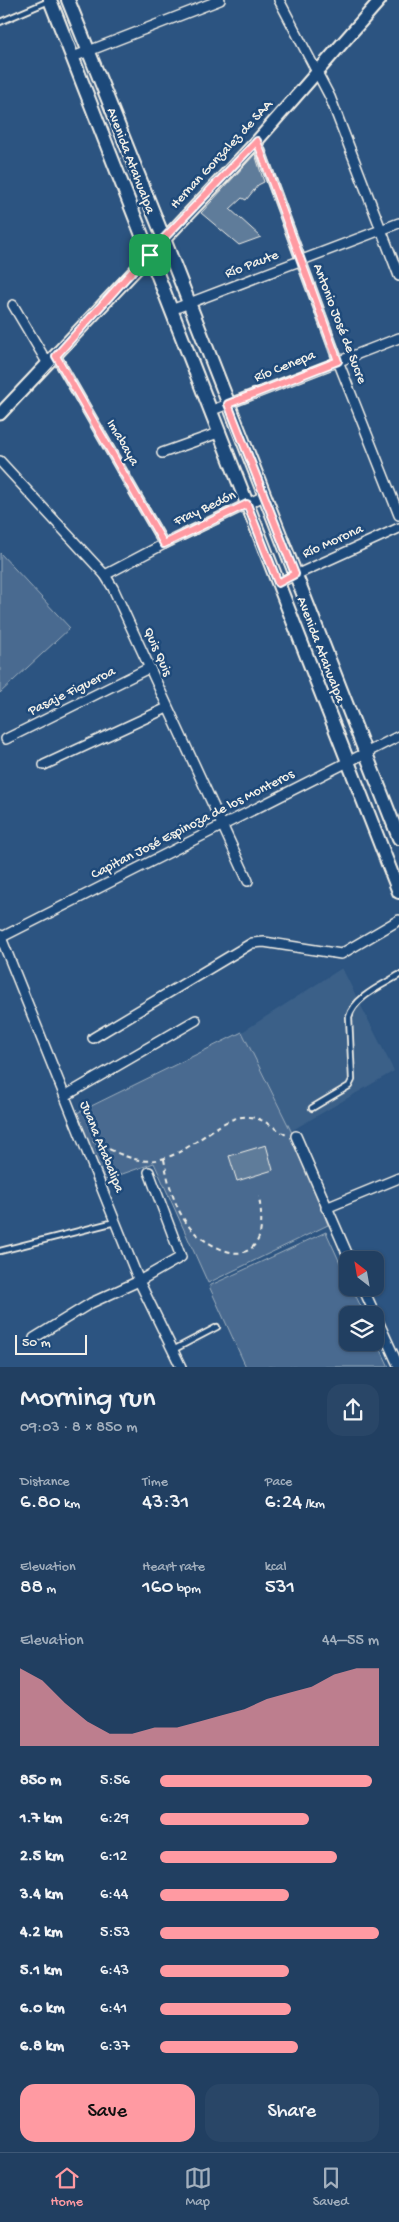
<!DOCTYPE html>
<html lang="en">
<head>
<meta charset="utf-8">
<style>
	:root { --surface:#213f61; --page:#294667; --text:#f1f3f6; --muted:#a2afbd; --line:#3e5876; --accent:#ff9aa2 }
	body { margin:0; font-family:"Gochi Hand",sans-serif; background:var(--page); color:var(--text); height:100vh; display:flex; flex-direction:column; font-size:19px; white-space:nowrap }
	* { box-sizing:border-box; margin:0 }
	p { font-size:16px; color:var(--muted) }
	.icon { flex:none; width:28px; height:28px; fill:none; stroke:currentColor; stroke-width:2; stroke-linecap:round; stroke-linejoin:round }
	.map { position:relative; height:1367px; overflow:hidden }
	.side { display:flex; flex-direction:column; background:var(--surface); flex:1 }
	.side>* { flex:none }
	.needle { width:32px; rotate:329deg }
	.tools { position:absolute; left:339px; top:1251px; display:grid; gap:10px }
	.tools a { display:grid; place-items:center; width:45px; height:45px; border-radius:10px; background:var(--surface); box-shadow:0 1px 4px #0004,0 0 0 1px var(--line); font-size:25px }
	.scale { position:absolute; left:15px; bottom:12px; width:72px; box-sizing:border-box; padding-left:5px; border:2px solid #f4f1e8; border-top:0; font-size:14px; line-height:18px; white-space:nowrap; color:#f4f1e8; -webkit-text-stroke:4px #1f4a7a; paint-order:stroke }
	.pin { position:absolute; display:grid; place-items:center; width:42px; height:42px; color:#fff; margin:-21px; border-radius:10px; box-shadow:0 2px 8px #0006 }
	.round { display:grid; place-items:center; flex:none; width:52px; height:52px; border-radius:15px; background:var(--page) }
	.headline { display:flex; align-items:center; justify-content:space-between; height:85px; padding:0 20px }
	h1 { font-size:28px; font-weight:600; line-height:38px }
	.figures { display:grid; grid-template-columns:repeat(3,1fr); gap:8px; height:85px; padding:5px 20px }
	.figures div { display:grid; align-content:center }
	.figures b { font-size:21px; font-weight:600 }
	.figures small { font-size:14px; font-weight:400 }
	.figures p { font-size:14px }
	.chart { height:140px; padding:10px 20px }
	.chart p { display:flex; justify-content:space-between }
	.chart svg { width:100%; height:90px; margin-top:5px; fill:var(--accent); opacity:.7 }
	.cta { display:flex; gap:10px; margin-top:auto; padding:10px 20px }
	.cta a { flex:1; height:58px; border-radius:15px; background:var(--accent); color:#111; font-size:20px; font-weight:600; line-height:58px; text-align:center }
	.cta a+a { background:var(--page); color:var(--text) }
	ul { padding:0 20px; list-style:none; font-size:16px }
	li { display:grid; grid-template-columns:80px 60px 1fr; align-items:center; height:38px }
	li i { height:12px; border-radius:6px; background:var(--accent) }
	.menu { display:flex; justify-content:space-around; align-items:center; height:70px; border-top:1px solid var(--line); background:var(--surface); font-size:14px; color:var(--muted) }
	.menu a { display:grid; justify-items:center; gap:2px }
	.menu .on { color:var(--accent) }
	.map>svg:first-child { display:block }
</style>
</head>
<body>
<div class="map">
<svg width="399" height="1367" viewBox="0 0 399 1367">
	<rect width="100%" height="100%" fill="#2c5481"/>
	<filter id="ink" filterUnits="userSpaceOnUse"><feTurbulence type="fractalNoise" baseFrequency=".02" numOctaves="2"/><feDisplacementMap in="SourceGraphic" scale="10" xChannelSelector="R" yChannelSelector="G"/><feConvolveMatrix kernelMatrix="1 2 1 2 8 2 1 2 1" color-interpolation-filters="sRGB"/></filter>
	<g filter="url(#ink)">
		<path fill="#3b6088" d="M342 968 394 1071 291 1131 242 1032Z"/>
		<g fill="#496b90" stroke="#9eaebc">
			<path d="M0 553 70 628 0 693Z"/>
			<path d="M242 1032 291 1131 328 1225 208 1283 154 1163 105 1180 73 1115Z"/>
			<path d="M326 1232 347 1278 348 1288H352L365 1315H348V1342H375V1337L389 1367H246L209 1286Z"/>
		</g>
		<g fill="#5e7b9a" stroke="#f4f1e8">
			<path d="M255 154 264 182 258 185 246 200 242 198 230 209 261 237 239 245 201 213Z"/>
			<path d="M266 1145 273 1170 237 1181 229 1156Z"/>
		</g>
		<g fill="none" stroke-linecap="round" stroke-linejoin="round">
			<g stroke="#f4f1e8" stroke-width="8">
				<g id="service">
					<path d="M0 22 49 1"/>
					<path d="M312 1108 349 1086 352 1080 349 1017C354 997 383 985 399 975"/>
					<path d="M0 1251 115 1222"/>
					<path d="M173 1350 217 1327"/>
				</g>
			</g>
			<g stroke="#f4f1e8" stroke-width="12">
				<g id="minor">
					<path d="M279 0 330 97 399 276"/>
					<path d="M73 57 220 0"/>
					<path d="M257 141 338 361 399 515"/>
					<path d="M13 305 48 364"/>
					<path d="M171 310 399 223"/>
					<path d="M56 356 164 544"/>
					<path d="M210 411 399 338"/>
					<path d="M162 453 218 433"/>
					<path d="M0 461 105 575 113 588 248 881"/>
					<path d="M105 575 164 544 264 496"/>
					<path d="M278 583 399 528"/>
					<path d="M6 739 149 668"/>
					<path d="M44 765 167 708"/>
					<path d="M0 935 139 1281 181 1367"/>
					<path d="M0 938 399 736"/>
					<path d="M93 1038 252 943 264 942 341 954 399 920"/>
					<path d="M65 1096 196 1020"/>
					<path d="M296 1136 350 1260"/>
					<path d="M326 1208 399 1178"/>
					<path d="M363 1288 399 1367"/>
					<path d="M34 1338 91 1303 139 1281 181 1257 149 1172"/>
				</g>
			</g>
			<g stroke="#f4f1e8" stroke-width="15">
				<path id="tertiary" d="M0 414 257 141 380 0"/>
			</g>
			<g stroke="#f4f1e8" stroke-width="16">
				<g id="secondary">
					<path d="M50 0 399 892"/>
					<path d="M68 0 164 239 399 838"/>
				</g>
			</g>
			<g stroke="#f4f1e8" stroke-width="2" stroke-dasharray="5 4" stroke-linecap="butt">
				<path d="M93 1141C105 1147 118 1154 131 1158 182 1174 214 1112 250 1117 263 1118 277 1130 288 1136"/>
				<path d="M164 1159C168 1183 175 1211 192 1230 205 1243 241 1266 256 1243 264 1232 261 1210 259 1197"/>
			</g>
			<use href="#service" stroke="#1f4a7a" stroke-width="4.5"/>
			<use href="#minor" stroke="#1f4a7a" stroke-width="9"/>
			<use href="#tertiary" stroke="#1f4a7a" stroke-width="11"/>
			<use href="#secondary" stroke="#1f4a7a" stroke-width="12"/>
		</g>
	</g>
	<g fill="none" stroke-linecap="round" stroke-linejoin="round" filter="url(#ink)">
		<g stroke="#fff" stroke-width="10">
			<path id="route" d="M257 141 338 361 228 404 295 574 278 583 247 504 164 544 56 356 126 278Z"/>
		</g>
		<use href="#route" stroke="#ff9aa2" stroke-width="6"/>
	</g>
	<g text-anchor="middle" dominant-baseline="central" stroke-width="5" stroke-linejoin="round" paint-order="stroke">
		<g font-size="14" fill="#f4f1e8" stroke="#1f4a7a">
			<text transform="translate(222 155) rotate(-47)">Hernan Gonzalez de SAA</text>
			<text transform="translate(130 161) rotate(69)">Avenida Atahualpa</text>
			<text transform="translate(252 265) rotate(-21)">Río Paute</text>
			<text transform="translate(339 324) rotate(69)">Antonio José de Sucre</text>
			<text transform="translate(285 367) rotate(-22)">Río Cenepa</text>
			<text transform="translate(122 443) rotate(60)">Imabaya</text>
			<text transform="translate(205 509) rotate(-25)">Fray Bedón</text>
			<text transform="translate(333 542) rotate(-24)">Río Morona</text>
			<text transform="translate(320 650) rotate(69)">Avenida Atahualpa</text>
			<text transform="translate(157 652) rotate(66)">Quis Quis</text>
			<text transform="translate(72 692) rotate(-26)">Pasaje Figueroa</text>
			<text transform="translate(193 825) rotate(-27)">Capitan José Espinoza de los Monteros</text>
			<text transform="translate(101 1147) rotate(68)">Juana Atabalipa</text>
		</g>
	</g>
</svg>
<div class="tools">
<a><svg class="needle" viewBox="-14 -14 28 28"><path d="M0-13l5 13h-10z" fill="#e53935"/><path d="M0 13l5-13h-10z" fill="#a2afbd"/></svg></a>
<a><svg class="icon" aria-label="layers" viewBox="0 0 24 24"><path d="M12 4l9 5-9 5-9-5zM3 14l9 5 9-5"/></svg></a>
</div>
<div class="scale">50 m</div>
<div class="pin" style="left:150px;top:255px;background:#1e9e55"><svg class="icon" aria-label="arrive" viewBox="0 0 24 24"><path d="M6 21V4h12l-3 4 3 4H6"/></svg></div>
</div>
<section class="side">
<div class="headline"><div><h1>Morning run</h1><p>09:03 · 8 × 850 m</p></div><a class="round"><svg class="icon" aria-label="share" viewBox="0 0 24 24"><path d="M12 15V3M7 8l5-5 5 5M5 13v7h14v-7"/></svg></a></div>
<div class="figures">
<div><p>Distance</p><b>6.80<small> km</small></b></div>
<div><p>Time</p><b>43:31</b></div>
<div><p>Pace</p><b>6:24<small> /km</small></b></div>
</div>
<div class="figures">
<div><p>Elevation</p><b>88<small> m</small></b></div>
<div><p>Heart rate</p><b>160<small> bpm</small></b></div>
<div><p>kcal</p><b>531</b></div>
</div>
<div class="chart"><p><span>Elevation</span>44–55 m</p>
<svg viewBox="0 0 160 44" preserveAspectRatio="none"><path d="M0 44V6L10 12L20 23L30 32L40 38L50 38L60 35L70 35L80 32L90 29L100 26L110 21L120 18L130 15L140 9L150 6L160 6V44z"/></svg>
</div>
<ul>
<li><b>850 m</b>5:56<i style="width:97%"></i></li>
<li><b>1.7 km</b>6:29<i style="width:68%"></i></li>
<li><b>2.5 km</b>6:12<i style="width:81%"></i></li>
<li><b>3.4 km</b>6:44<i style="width:59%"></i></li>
<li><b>4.2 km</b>5:53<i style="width:100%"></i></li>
<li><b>5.1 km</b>6:43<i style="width:59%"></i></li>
<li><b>6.0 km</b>6:41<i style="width:60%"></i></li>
<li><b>6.8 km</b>6:37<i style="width:63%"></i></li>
</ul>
<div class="cta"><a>Save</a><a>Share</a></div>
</section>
<nav class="menu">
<a class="on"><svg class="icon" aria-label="home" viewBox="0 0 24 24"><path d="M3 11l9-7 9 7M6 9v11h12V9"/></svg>Home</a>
<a><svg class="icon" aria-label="map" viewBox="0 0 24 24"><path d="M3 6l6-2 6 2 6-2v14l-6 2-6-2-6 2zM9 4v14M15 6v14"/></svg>Map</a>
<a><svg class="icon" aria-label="saved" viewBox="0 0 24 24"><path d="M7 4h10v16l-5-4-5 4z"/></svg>Saved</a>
</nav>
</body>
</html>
